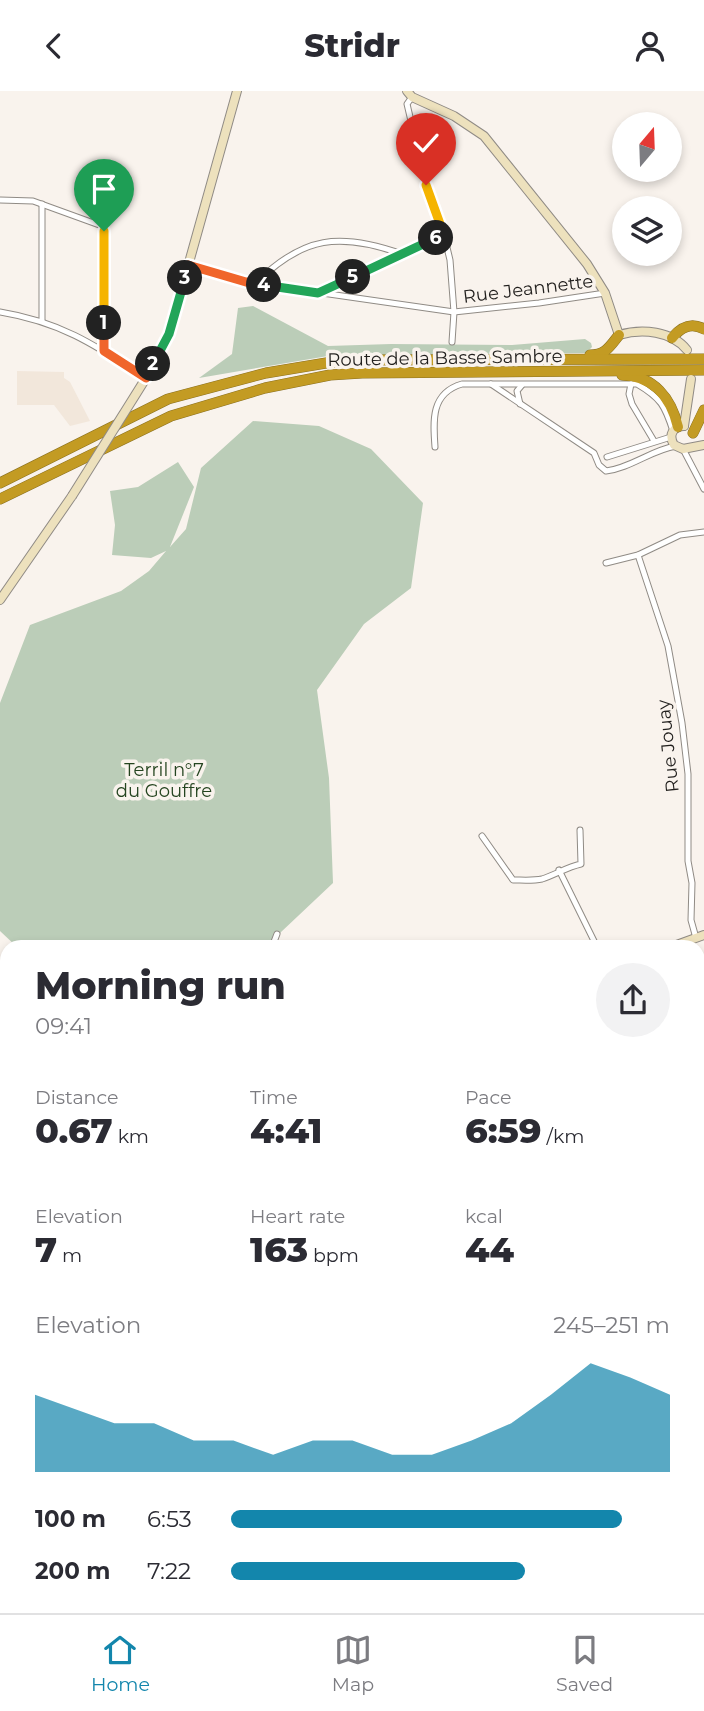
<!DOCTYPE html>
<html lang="en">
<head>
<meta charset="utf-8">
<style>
	:root { --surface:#fff; --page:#f2f2f3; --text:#2b2b33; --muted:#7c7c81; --line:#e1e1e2; --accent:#1386ac }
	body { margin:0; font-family:Montserrat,sans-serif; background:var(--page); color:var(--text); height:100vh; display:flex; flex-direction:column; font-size:26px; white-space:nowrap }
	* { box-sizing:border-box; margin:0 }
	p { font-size:23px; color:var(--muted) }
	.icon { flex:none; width:38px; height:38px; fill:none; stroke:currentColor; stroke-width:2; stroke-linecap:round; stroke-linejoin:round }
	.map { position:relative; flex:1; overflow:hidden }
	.panel { position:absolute; left:0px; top:849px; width:705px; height:674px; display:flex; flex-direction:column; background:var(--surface); border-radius:21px 21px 0 0; box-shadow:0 4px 10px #0003 }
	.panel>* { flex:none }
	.needle { width:46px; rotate:19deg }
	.fabs { position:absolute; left:612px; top:21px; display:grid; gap:14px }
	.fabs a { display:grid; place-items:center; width:70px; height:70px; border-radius:50%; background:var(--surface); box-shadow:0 4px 10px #0003; font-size:35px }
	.pin { position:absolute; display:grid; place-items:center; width:60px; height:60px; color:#fff; margin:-72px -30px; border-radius:50% 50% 50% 0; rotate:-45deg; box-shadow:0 0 7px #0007 }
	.pin .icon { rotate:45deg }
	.km { position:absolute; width:35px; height:35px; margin:-18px; border-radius:50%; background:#222; color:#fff; font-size:19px; line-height:35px; text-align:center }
	.round { display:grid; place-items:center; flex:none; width:74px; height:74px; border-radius:37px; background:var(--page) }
	.headline { display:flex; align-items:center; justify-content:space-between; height:119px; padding:0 35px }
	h1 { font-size:38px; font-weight:800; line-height:52px }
	.metrics { display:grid; grid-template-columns:repeat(3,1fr); gap:10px; height:119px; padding:7px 35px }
	.metrics div { display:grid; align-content:center }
	.metrics b { font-size:35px; font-weight:800 }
	.metrics small { font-size:19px; font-weight:400 }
	.metrics p { font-size:19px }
	.chart { height:196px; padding:14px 35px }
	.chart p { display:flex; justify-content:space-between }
	.chart svg { width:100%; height:126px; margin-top:7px; fill:var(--accent); opacity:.7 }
	ul { padding:0 35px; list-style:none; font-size:23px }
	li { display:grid; grid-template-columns:112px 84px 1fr; align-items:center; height:52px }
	li i { height:18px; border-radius:9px; background:var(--accent) }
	header { display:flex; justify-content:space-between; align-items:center; height:91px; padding:0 35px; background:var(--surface); font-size:32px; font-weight:800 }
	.tabs { display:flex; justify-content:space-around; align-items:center; height:98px; border-top:2px solid var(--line); background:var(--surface); font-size:19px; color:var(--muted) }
	.tabs a { display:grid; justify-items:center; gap:4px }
	.tabs .on { color:var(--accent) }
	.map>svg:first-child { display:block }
</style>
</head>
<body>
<header><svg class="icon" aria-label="back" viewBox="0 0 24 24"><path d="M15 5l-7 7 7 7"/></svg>Stridr<svg class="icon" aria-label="person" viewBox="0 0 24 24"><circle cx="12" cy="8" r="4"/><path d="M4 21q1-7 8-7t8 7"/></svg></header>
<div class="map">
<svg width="704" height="1522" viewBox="0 0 704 1522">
	<rect width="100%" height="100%" fill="#f9f3ed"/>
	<g fill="#ede7fc">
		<path d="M704 1363V1503L698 1506V1365Z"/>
		<path d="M300 1516H675L659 1522H292Z"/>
	</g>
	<g fill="#f2e7db">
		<path d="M17 280 64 281V287L70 291 90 330 70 335 54 314H17Z"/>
		<path d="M173 1516H270L262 1522H166Z"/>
	</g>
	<g fill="#bbcdb8">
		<path d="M253 215 328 255 391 253 512 254 585 248 591 252 592 256 586 262 328 265 199 287 232 263 238 217Z"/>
		<path d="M253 330 319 335 371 358 423 412 411 497 364 533 317 599 329 687 333 792 280 842 273 856H17L0 840V612L30 534 121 500 149 480 166 460 151 467 112 464 115 434 110 400 138 396 178 371 194 396 170 456 186 438 201 377Z"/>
		<path d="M111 1516H173L166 1522H109Z"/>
	</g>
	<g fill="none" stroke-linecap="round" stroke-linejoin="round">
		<g stroke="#908b85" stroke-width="7">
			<g id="street">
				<path d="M412 6 407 13 426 94 444 144 450 169 454 221 452 251"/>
				<path d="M0 109 33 110 102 135 104 140V260"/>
				<path d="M188 174 245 191 454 221 539 212 605 202"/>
				<path d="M256 192C303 145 340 141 402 163"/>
				<path d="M318 202 444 144"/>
				<path d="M0 221C61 231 95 254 146 287"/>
				<path d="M42 230V113"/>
				<path d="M491 293 594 362 599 374 606 380C631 377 651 359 676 355"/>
				<path d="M631 293 629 303 632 313 654 350"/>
				<path d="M520 313 517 300 522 294"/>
				<path d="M435 356C433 329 431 302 462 293H637C661 307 665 315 673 340"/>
				<path d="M683 358 704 398"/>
				<path d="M607 366 671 346"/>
				<path d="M638 464 668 555 682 632 688 683V770L692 792 691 829 696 847"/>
				<path d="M606 472 638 464 680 444 704 441"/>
				<path d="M482 745 513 789C522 789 533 790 542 788 555 784 567 776 581 773L580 739"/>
				<path d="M559 779 597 856"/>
				<path d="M272 856 277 843"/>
				<path d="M698 1003 704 1001"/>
				<path d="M0 1052 7 1050"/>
				<path d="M0 1444 7 1465"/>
				<path d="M0 1511 6 1509 7 1512"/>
				<path d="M8 1516 10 1522"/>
			</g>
		</g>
		<g stroke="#908b85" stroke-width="10">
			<g id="secondary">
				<path d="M407 0 412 6 454 25 484 45 587 173 605 202 619 244C642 237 672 240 687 259"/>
				<path d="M146 287 169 243 237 0"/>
				<path d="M684 335C673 335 668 344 674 354L683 358 704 354"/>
				<path d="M684 335 691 288"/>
				<path d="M0 509 72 405"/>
				<path d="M671 856 704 844"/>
				<path d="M0 1306 7 1304"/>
				<path d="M698 1359 704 1358"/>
				<path d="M270 1522 277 1516"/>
			</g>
		</g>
		<g stroke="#8a7021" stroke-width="11">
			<g id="highway">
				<path d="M672 247C681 236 691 231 704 238"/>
				<path d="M590 264C606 264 610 255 619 244"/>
				<path d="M622 284C654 285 671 307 678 336"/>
				<path d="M693 342 704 319"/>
				<path d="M0 392 168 308 266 282 332 271 364 269 704 268"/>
				<path d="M0 408 171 325 265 297 330 284 362 282 704 279"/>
			</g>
		</g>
		<use href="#street" stroke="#fff" stroke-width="5"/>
		<use href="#secondary" stroke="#ede1bd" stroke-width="8"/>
		<use href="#highway" stroke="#c39b23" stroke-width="10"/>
		<g stroke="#6b6864" stroke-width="2" stroke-dasharray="12 12" stroke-linecap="butt">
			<path d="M698 1284 704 1282"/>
			<path d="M215 1522 223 1516"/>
		</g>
		<g stroke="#908b85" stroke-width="10" stroke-linecap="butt">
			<path id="secondary-bridge" d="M72 405 146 287"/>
		</g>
		<use href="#secondary-bridge" stroke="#ede1bd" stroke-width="8"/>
	</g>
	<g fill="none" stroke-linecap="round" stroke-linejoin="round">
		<g stroke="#fff" stroke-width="14">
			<path id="split-1" d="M104 140V232"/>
		</g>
		<g stroke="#fff" stroke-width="14">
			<path id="split-2" d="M104 232V260L146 287 153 273"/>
		</g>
		<g stroke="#fff" stroke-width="14">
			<path id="split-3" d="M153 273 169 243 185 187"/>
		</g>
		<g stroke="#fff" stroke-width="14">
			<path id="split-4" d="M185 187 188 174 246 191 264 194"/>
		</g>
		<g stroke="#fff" stroke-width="14">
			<path id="split-5" d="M264 194 318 202 353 186"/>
		</g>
		<g stroke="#fff" stroke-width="14">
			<path id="split-6" d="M353 186 436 147"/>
		</g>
		<g stroke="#fff" stroke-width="14">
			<path id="split-7" d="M426 94 444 144 436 147"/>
		</g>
		<use href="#split-1" stroke="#f5b400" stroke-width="9"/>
		<use href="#split-2" stroke="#f0652b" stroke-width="9"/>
		<use href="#split-3" stroke="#22a559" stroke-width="9"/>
		<use href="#split-4" stroke="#f0652b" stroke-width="9"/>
		<use href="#split-5" stroke="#22a559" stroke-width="9"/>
		<use href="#split-6" stroke="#22a559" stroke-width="9"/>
		<use href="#split-7" stroke="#f5b400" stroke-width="9"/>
	</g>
	<g text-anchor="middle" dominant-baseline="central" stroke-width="7" stroke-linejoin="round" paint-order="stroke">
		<g font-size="18" fill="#211f1d" stroke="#f9f3ed">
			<text transform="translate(528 198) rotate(-7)">Rue Jeannette</text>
			<text transform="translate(445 267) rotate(-1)">Route de la Basse Sambre</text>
			<text transform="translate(668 655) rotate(-96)">Rue Jouay</text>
		</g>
		<g font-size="18" fill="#24441f" stroke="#f9f3ed">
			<text x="164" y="679">Terril n°7<tspan x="164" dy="21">du Gouffre</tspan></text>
		</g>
	</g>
</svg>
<div class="fabs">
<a><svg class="needle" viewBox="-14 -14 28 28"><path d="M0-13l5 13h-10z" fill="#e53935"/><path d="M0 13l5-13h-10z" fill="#7c7c81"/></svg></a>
<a><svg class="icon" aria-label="layers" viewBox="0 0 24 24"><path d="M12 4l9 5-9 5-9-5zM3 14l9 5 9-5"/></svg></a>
</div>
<div class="pin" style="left:104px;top:140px;background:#1e9e55"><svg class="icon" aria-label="arrive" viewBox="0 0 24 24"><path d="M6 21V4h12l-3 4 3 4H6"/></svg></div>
<div class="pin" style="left:426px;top:94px;background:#d93025"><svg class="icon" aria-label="check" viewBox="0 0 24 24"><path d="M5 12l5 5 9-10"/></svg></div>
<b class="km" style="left:104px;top:232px">1</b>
<b class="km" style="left:153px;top:273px">2</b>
<b class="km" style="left:185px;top:187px">3</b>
<b class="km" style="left:264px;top:194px">4</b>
<b class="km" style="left:353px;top:186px">5</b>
<b class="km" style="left:436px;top:147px">6</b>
<section class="panel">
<div class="headline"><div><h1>Morning run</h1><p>09:41</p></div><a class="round"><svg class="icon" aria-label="share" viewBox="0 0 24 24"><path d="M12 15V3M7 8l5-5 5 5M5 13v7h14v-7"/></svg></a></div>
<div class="metrics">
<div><p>Distance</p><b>0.67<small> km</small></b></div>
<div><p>Time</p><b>4:41</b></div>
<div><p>Pace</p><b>6:59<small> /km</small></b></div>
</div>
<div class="metrics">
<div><p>Elevation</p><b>7<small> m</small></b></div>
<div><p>Heart rate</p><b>163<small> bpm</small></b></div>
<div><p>kcal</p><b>44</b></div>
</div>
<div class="chart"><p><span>Elevation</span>245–251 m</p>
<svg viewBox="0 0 160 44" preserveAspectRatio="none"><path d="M0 44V17L10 22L20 27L30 27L40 33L50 33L60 38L70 33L80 33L90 38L100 38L110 33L120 27L130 17L140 6L150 11L160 17V44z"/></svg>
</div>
<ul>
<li><b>100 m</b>6:53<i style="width:89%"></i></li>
<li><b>200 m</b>7:22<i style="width:67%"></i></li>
</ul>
</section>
</div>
<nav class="tabs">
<a class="on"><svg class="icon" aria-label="home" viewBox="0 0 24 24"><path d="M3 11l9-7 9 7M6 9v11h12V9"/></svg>Home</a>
<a><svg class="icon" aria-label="map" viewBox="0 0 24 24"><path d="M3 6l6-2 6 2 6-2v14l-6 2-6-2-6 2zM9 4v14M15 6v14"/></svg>Map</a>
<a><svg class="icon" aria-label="saved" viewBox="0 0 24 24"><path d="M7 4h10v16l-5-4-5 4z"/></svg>Saved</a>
</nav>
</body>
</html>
